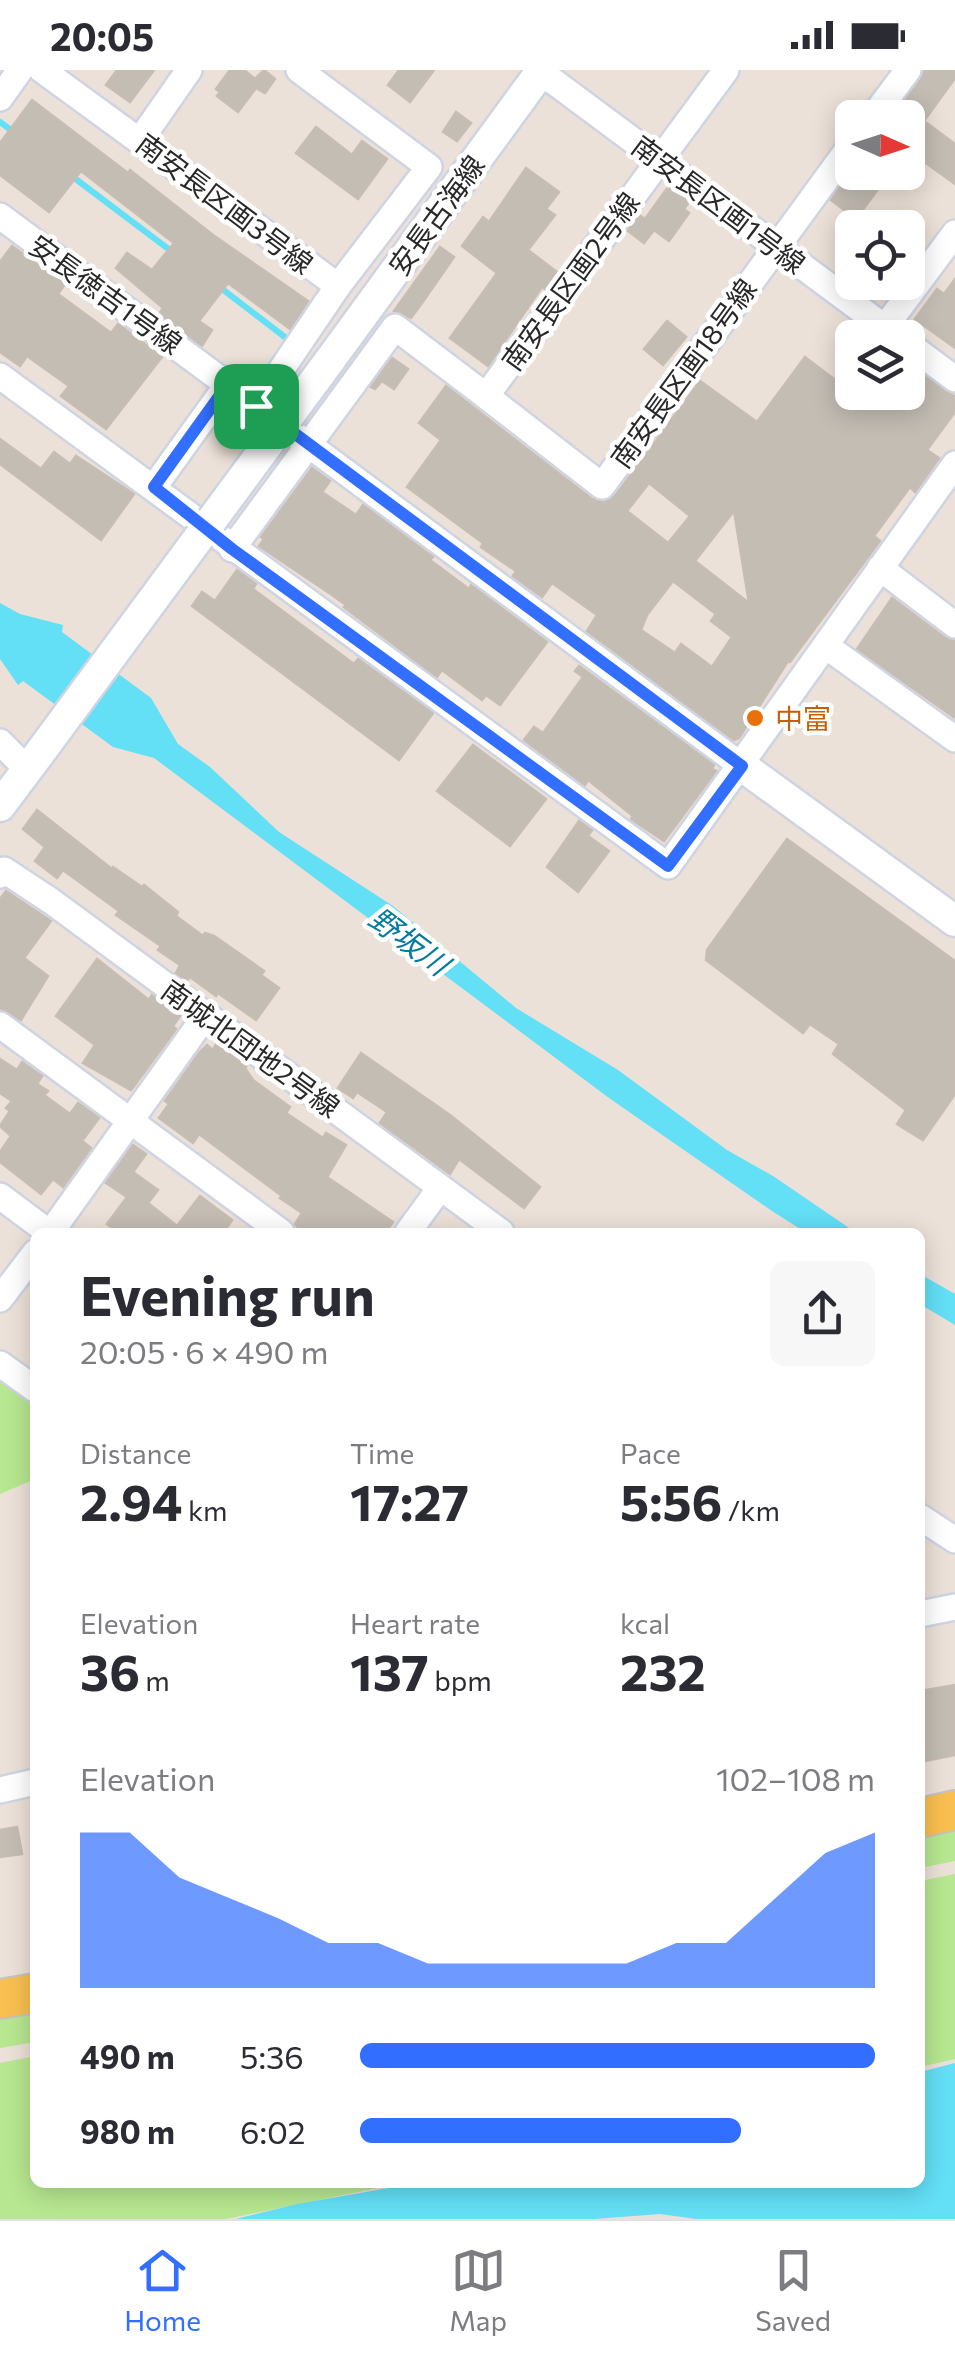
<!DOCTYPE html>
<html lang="en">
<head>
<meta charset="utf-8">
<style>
	:root { --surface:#fff; --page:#f7f7f7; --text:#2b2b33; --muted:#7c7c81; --line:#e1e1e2; --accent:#326eff }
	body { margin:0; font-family:Commissioner,"Noto Sans JP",sans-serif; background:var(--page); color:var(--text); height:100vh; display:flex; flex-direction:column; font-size:38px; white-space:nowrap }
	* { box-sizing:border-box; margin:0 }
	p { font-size:32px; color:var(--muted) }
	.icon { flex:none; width:55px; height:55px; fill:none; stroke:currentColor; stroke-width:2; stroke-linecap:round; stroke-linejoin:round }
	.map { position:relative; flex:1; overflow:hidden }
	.details { position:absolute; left:30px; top:1158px; width:895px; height:960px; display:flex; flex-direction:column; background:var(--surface); border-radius:15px; box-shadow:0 5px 25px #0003 }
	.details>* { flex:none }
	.needle { width:65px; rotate:93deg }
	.tools { position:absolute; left:835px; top:30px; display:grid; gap:20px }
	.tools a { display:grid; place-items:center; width:90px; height:90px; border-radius:15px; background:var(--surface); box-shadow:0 5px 25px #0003; font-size:50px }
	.pin { position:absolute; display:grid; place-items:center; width:85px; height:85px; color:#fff; margin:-42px; border-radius:20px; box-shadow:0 5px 15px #0006 }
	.round { display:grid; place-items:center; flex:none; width:105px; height:105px; border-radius:15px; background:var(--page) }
	.overview { display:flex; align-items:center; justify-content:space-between; height:170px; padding:0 50px }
	h1 { font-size:55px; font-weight:700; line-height:75px }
	.metrics { display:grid; grid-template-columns:repeat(3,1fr); gap:15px; height:170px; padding:10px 50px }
	.metrics div { display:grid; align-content:center }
	.metrics b { font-size:50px; font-weight:700 }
	.metrics small { font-size:28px; font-weight:400 }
	.metrics p { font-size:28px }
	.chart { height:280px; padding:20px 50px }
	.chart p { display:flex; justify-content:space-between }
	.chart svg { width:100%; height:180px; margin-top:10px; fill:var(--accent); opacity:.7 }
	ul { padding:0 50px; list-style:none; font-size:32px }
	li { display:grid; grid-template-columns:160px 120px 1fr; align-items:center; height:75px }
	li i { height:25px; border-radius:12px; background:var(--accent) }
	.status { display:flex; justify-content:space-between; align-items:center; height:70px; padding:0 50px; background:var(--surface); direction:ltr }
	.status svg { height:28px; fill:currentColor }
	.dock { display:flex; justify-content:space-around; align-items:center; height:140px; border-top:2px solid var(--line); background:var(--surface); font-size:28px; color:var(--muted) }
	.dock a { display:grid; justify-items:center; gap:5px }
	.dock .selected { color:var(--accent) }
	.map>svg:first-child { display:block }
</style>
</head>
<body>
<div class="status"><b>20:05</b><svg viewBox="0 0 49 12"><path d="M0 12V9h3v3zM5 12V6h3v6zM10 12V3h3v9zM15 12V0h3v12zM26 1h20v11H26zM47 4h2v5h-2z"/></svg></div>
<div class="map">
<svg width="955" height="2149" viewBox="0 0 955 2149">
	<rect width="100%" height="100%" fill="#ece1d8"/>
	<g fill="#b7e790">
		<path d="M0 1307 35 1333V1409L0 1424Z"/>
		<path d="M955 1757V1791L920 1798V1763Z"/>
		<path d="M955 1804V1989L920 1997V1811Z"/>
		<path d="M35 1938V1972L0 1978V1945Z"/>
		<path d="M35 1986V2112L402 2113 226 2149H0V1993Z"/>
	</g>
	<g fill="#63dff6">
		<path d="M0 533 20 544 63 555 62 562 151 628 178 674 210 697 279 762 393 836 516 938 618 1000 727 1080 773 1106 855 1162H805L772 1141 609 1028 154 688 113 677 23 611 18 615 0 589Z"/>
		<path d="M920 1204 955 1224V1255L920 1234Z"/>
		<path d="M955 1993V2149H696L660 2144 595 2149H236L297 2134 423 2112H920V2002Z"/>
	</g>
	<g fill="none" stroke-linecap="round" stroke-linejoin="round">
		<g stroke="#63dff6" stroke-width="6">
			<path d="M0 52 15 63"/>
			<path d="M69 104 175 184"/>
			<path d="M217 215 290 271"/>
		</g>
	</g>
	<g fill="#c3bdb4" stroke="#c7bdb2" stroke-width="2.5" fill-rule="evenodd">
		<path d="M117 0H154L130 32 106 15Z"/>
		<path d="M230 0H244L255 9 264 0 275 9 265 23 256 18 238 42 217 26 220 22 216 19Z"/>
		<path d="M399 0H434L410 32 388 15Z"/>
		<path d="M925 0H955V8L924 51 955 74V114L908 80V48H893Z"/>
		<path d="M32 30 128 103 130 100 213 165 308 231 290 259 228 213 199 251 212 260 202 276 159 244 163 238 116 198 127 183 152 200 174 173 81 101 49 142 0 105V73Z"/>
		<path d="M456 42 471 53 457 71 443 62Z"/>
		<path d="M316 57 352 85 362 71 387 89 358 129 296 83Z"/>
		<path d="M526 98 559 122 546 139 555 145 528 180 557 202 545 219 542 217 488 296 450 268 497 203 462 176 483 147 489 152Z"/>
		<path d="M851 102H872L884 111 856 149 831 130Z"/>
		<path d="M668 117 689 132 684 139 689 143 669 171 654 160 644 173 628 161 639 145 645 149Z"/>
		<path d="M12 176 65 214 58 224 111 263 118 254 162 287 106 359 61 326 69 316 27 286 20 296 0 282V192Z"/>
		<path d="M440 177 454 187 422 233 411 248 394 241Z"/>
		<path d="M955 209V278L915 249 937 219 944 224Z"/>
		<path d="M667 251 686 267 663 295 644 279Z"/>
		<path d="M805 287 851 322H908V294L955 327V342L927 380 939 388 915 422 910 417 874 466 880 471 790 592 788 591 739 668 734 670 587 561 597 545 552 513 542 527 513 506 516 501 481 477 483 473 407 417 441 370 419 353 446 316 592 429 602 432 615 426 700 311 757 352ZM649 413 690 446 668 473 627 441ZM734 441 749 533 695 491ZM673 511 716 544 711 551 732 567 712 597 681 574 675 583 641 560 647 545Z"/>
		<path d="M392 288 408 299 394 319 382 311 375 319 371 317Z"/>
		<path d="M0 369 41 399 54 382 70 394 76 386 134 424 101 470 0 394Z"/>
		<path d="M312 398 330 411 322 422 356 445 363 435 433 487 430 490 469 519 471 515 547 572 500 635 486 625 482 630 442 600 437 607 344 537 346 535 332 525 259 476 264 469 261 467Z"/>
		<path d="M237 500 256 514 253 519 354 594 358 589 433 643 399 690 192 536 202 522 215 531Z"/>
		<path d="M892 528 945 568 955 571V648L857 579Z"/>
		<path d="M579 596 714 695 712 699 716 701 664 771 631 749 633 746 588 710 585 715 524 670 534 657 543 663 583 607 575 601Z"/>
		<path d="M473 675 546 729 510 776 437 721Z"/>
		<path d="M37 740 112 799 113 797 142 817 144 815 178 842 176 846 203 866 205 863 214 866 264 901 261 905 279 918 256 950 218 923 216 926 190 907 187 911 176 903 180 895 158 880 161 876 116 845 119 841 63 800 57 808 35 791 45 777 23 759Z"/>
		<path d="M579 751 592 760 588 766 609 781 578 822 547 797Z"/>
		<path d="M787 769 955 891V1024L923 1070 897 1054 906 1040 833 984 839 974 810 954 803 963 706 890 707 880Z"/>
		<path d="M6 821 51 851 24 888 48 906 21 950 0 938V829Z"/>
		<path d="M97 889 149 930 152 925 180 946 173 956 176 959 131 1020 83 993 95 975 56 946Z"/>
		<path d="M216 974 247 995 245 998 253 1010 290 1037 286 1043 323 1068 326 1063 346 1075 327 1107 393 1152 386 1162H302L295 1154 302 1143 280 1128 282 1126 199 1064 193 1073 159 1048 169 1034 165 1031 199 983 207 975 213 980Z"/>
		<path d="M361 983 450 1045 540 1117 524 1138 459 1089 450 1104 380 1053 387 1042 357 1022 353 1028 338 1018Z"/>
		<path d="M0 989 17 1000 22 992 42 1006 37 1014 48 1021 44 1025 70 1044 78 1033 99 1048 82 1071 91 1078 63 1117 53 1109 41 1124 0 1092V1082L11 1066 0 1056 10 1041 6 1038 12 1031 0 1023Z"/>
		<path d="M133 1075 146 1084 133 1102 158 1120 148 1133 177 1156 200 1126 232 1150 224 1162H118L107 1154 127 1127 106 1113Z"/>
		<path d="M955 1615V1685L920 1692V1621Z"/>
		<path d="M17 1757 22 1784 0 1787V1760Z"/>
	</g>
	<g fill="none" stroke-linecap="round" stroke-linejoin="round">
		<g stroke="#ced4e2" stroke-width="30">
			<g id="minor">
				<path d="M42 0 338 216 256 337"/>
				<path d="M299 0 429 97 338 216"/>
				<path d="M538 0 899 268"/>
				<path d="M0 28 20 0"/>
				<path d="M872 48 908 0"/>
				<path d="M141 69 189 0"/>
				<path d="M0 146 742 696"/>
				<path d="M885 257 955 163"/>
				<path d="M908 274 955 309"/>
				<path d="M0 306 668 796 955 394"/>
				<path d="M486 326 602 416 852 74"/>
				<path d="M154 417 228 314"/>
				<path d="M232 479 395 257 486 326 726 0"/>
				<path d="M880 498 955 555"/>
				<path d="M826 576 955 669"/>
				<path d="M0 672 27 699"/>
				<path d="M0 805 4 800 51 831 501 1162"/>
				<path d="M0 955 281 1162"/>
				<path d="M0 1126 48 1162"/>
				<path d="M51 1162 206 945"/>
				<path d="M408 1162 440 1118"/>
				<path d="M0 1229 35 1183"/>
				<path d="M0 1294 35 1319"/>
				<path d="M920 1447 955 1470"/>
				<path d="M920 1544 955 1537"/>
				<path d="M0 1720 35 1712"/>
			</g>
		</g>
		<g stroke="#ced4e2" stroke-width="35">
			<g id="tertiary">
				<path d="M330 290 542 0"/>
				<path d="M742 696 955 851"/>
				<path d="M0 736 39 684"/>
			</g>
		</g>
		<g stroke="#c3c3c3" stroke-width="42">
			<g id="primary">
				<path d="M920 1748 955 1740"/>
				<path d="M0 1929 35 1923"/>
			</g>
		</g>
		<use href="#minor" stroke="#fff" stroke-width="25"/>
		<use href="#tertiary" stroke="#fff" stroke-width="30"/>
		<use href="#primary" stroke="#f9bf50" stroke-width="38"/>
		<g stroke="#ced4e2" stroke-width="35" stroke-linecap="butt">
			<path id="tertiary-bridge" d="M39 684 330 290"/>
		</g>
		<use href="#tertiary-bridge" stroke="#fff" stroke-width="30"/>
	</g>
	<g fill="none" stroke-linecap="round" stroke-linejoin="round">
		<g stroke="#fff" stroke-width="20">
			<path id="route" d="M228 314 742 696 668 796 232 479 154 417Z"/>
		</g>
		<use href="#route" stroke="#326eff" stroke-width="12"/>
	</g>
	<circle fill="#e8710a" stroke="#fff" stroke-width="4" cx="755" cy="648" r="10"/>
	<g text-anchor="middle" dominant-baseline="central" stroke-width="9" stroke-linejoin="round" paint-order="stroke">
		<g font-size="28" fill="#282828" stroke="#fff">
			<text transform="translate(225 133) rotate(37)">南安長区画3号線</text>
			<text transform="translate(719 134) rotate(37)">南安長区画1号線</text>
			<text transform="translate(436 145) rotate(-54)">安長古海線</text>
			<text transform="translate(570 211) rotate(-54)">南安長区画2号線</text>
			<text transform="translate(106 224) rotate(36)">安長徳吉1号線</text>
			<text transform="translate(683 303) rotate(-54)">南安長区画18号線</text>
			<text transform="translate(251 978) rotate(36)">南城北団地2号線</text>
		</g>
		<g font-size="28" fill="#c56008" stroke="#fff" text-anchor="start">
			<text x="775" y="648">中富</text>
		</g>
		<g font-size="30" font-style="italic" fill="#057b9f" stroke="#fff">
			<text transform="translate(410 870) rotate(37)">野坂川</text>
		</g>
	</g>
</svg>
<div class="tools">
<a><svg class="needle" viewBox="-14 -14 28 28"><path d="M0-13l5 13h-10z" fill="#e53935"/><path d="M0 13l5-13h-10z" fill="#7c7c81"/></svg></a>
<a><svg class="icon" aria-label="locate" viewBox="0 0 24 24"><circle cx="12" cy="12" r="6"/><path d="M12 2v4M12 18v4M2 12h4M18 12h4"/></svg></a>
<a><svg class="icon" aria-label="layers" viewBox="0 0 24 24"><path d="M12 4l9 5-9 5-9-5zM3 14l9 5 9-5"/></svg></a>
</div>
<div class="pin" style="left:256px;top:336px;background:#1e9e55"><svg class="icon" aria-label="arrive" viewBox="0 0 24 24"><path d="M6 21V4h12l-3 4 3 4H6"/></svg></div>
<section class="details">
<div class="overview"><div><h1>Evening run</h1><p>20:05 · 6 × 490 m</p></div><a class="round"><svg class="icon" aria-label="share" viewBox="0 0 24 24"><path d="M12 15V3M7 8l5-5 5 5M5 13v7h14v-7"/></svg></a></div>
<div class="metrics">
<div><p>Distance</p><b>2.94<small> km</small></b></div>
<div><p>Time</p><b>17:27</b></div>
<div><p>Pace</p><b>5:56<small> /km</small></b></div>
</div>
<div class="metrics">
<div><p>Elevation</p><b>36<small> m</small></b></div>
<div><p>Heart rate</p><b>137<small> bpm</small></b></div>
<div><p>kcal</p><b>232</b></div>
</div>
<div class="chart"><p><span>Elevation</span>102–108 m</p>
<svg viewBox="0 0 160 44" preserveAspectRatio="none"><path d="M0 44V6L10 6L20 17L30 22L40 27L50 33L60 33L70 38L80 38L90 38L100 38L110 38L120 33L130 33L140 22L150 11L160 6V44z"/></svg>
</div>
<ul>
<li><b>490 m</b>5:36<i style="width:100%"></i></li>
<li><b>980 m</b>6:02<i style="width:74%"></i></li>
</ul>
</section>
</div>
<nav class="dock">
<a class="selected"><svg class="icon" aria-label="home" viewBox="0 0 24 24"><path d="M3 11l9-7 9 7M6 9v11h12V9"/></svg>Home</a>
<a><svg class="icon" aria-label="map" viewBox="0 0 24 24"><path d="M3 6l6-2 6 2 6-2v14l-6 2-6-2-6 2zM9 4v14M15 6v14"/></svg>Map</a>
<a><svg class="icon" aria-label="saved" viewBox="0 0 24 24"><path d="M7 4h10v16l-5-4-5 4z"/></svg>Saved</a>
</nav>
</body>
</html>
